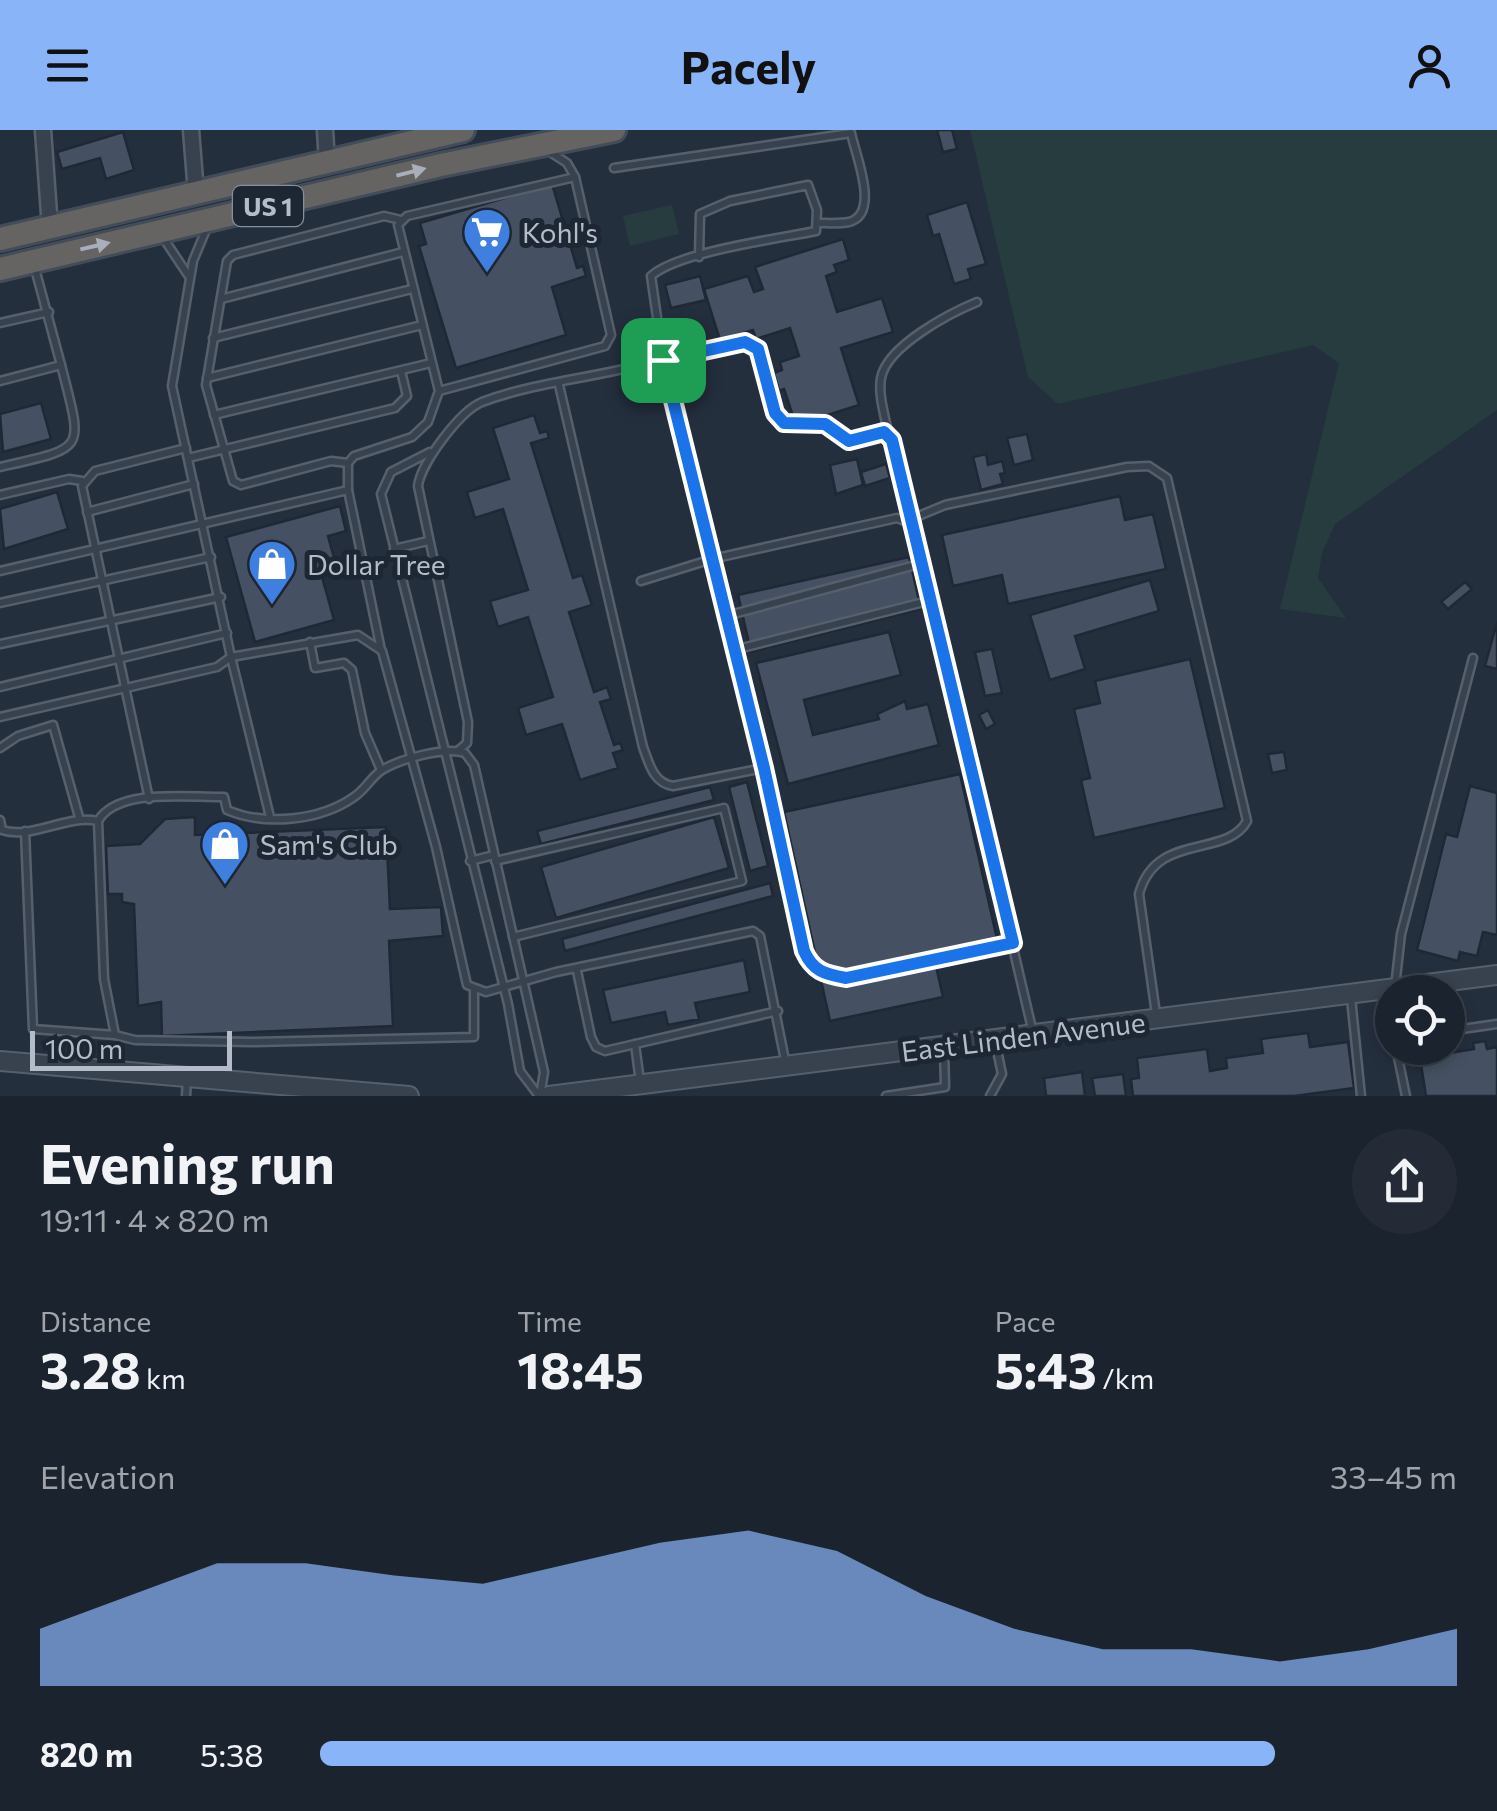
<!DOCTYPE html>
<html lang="en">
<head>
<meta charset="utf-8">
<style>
	:root { --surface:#1b232e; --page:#242b36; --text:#f1f3f6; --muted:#a0a4aa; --line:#39404a; --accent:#8ab4f8 }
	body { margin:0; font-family:Commissioner,sans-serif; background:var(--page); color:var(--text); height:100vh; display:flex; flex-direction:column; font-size:38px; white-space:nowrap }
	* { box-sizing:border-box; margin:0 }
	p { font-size:32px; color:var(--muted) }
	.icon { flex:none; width:55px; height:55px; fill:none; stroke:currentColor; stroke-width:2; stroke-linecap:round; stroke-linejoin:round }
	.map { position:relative; height:966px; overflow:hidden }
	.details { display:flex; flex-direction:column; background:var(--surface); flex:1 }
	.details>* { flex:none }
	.tools { position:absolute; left:1375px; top:845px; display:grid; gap:20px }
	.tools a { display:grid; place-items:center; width:90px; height:90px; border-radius:50%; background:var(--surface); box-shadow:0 5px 15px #0003,0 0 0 2px var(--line); font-size:50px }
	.scale { position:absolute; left:30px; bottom:25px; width:202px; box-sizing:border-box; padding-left:10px; border:5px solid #b4bcc9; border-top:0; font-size:28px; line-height:35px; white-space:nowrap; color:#b4bcc9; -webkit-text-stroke:8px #1d2633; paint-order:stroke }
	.pin { position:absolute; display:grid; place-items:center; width:85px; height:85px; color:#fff; margin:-42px; border-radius:20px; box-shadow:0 5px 15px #0006 }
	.round { display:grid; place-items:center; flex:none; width:105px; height:105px; border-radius:52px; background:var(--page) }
	.overview { display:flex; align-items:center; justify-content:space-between; height:170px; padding:0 40px }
	h1 { font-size:55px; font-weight:700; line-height:75px }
	.metrics { display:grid; grid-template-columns:repeat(3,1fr); gap:15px; height:170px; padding:10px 40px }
	.metrics div { display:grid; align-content:center }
	.metrics b { font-size:50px; font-weight:700 }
	.metrics small { font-size:28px; font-weight:400 }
	.metrics p { font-size:28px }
	.chart { height:280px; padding:20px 40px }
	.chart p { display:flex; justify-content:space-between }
	.chart svg { width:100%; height:180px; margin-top:10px; fill:var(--accent); opacity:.7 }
	ul { padding:0 40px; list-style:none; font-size:32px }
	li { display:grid; grid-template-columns:160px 120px 1fr; align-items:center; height:75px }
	li i { height:25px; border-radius:12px; background:var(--accent) }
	header { display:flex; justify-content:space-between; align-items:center; height:130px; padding:0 40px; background:var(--accent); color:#111; font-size:45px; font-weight:700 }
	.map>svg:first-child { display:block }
</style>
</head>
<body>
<header><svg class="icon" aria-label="menu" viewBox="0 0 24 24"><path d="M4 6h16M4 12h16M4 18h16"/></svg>Pacely<svg class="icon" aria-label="person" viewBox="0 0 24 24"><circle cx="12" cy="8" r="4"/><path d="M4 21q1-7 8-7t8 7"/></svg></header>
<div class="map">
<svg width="1497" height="966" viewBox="0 0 1497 966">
	<rect width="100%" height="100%" fill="#242f3e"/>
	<g fill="#263c3f">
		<path d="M970 0H1497V280L1335 394 1322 423 1318 448 1346 488 1280 479 1339 233 1313 215 1058 274 1028 247Z"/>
		<path d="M672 75 679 104 630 116 623 86Z"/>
	</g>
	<g fill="#455162" stroke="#1f2835" stroke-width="2.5">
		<path d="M937 0H952L957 19 943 22Z"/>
		<path d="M123 2 134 40 106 49 100 28 62 39 57 22Z"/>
		<path d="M552 54 577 138 583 136 586 146 552 157 566 205 456 238 419 116 426 114 420 93Z"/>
		<path d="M967 72 986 134 968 139 971 149 954 154 939 104 933 106 927 85Z"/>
		<path d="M843 109 849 130 834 135 837 142 826 146 837 182 882 168 893 202 841 218 859 275 796 295 784 259 779 261 774 243 782 240 780 232 799 226 790 198 756 209 753 200 720 210 704 159 748 146 754 162 763 159 755 137Z"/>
		<path d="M700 146 706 170 671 178 665 155Z"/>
		<path d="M41 273 51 309 3 322 0 284Z"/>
		<path d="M534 285 540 303 547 301 549 308 531 313 573 448 582 445 592 475 569 482 594 562 607 557 611 569 600 572 614 615 620 613 623 620 613 623 618 638 580 650 562 594 526 605 518 578 553 567 528 487 498 497 490 471 528 460 503 379 475 388 467 362 509 349 493 298Z"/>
		<path d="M1027 304 1033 330 1014 335 1007 308Z"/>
		<path d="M986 324 988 335 1002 331 1005 343 1000 344 1003 354 981 360 973 327Z"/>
		<path d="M857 329 863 355 836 364 830 335Z"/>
		<path d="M886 334 890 348 865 356 861 342Z"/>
		<path d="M57 362 68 399 4 419 0 379Z"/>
		<path d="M1120 366 1125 390 1153 384 1166 439 1008 474 1002 445 953 456 942 405Z"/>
		<path d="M340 376 346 401 328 406 337 438 321 443 334 490 255 512 226 407Z"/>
		<path d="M909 427 921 479 751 522 738 465Z"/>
		<path d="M1150 450 1159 481 1075 506 1085 539 1050 550 1030 485Z"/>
		<path d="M1465 452 1472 459 1448 479 1441 472Z"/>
		<path d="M1497 492V539L1485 536Z"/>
		<path d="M889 502 901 545 804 570 813 605 879 589 877 584 905 571 907 579 928 574 939 615 788 654 756 533Z"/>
		<path d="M992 519 1002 563 985 566 975 522Z"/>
		<path d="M1190 529 1225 678 1094 708 1081 650 1090 648 1074 579 1100 573 1095 551Z"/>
		<path d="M988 580 995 594 986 599 979 585Z"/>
		<path d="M1284 622 1287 640 1272 643 1268 624Z"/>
		<path d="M960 644 997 809 933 823 943 867 830 891 784 682Z"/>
		<path d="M747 652 768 736 750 741 729 657Z"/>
		<path d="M1470 656 1497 663V805L1483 802 1477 826 1460 822 1458 831 1417 820 1446 704 1457 707Z"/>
		<path d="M710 657 714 670 541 714 537 701Z"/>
		<path d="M195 687V705L386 697 390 779 441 777 443 806 389 811 393 896 162 906 161 872 138 876 134 774 122 772V764H108L106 716 140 714 165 689Z"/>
		<path d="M714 687 729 738 556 788 541 737Z"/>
		<path d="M770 753 773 766 565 821 562 809Z"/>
		<path d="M744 830 750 862 695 873 699 889 668 895 665 882 611 893 603 860Z"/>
		<path d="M1308 903 1310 917 1348 912 1354 958 1294 966H1133L1131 949 1139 948 1137 928 1207 919 1210 941 1227 938 1226 928 1263 923 1261 909Z"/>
		<path d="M1485 911 1487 919 1497 917V966H1426L1420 928 1474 919 1473 913Z"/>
		<path d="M1082 942 1085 966H1046L1044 948Z"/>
		<path d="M1123 944 1126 966H1095L1092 948Z"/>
	</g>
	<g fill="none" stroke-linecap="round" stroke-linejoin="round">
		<g stroke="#565f6c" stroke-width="11">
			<g id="service">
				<path d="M550 22 567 33 575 47"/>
				<path d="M614 38 851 3C855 24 881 84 849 92 839 94 827 93 817 93"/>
				<path d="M208 95 193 131 172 256 231 527 358 505 382 521 436 717 467 855 486 862 556 842 753 801 760 806 786 935"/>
				<path d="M162 106 188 145"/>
				<path d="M699 127 700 84 730 71 808 55 817 80 816 101C776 109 678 122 651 146L663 229 752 214 757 219 775 283 785 293 825 294 849 311 888 303 909 390 945 375 1127 337 1149 336 1167 348 1247 691C1226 729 1156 701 1139 764L1156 884"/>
				<path d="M34 135 61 235"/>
				<path d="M221 169 403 122"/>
				<path d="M0 193 49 182"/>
				<path d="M213 208 412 159"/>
				<path d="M207 248 422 195"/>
				<path d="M0 251 61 235C83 322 88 317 0 337"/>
				<path d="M559 255 643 617C649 633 653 653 673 656L764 638 712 429 641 451"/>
				<path d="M214 285 431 233"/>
				<path d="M888 303C885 286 878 265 881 248 887 216 950 183 977 172"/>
				<path d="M430 322 391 342 381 364 508 874 520 941 539 966"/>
				<path d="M188 328 395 278 407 266 401 241"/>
				<path d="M348 333 331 331 241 355 233 351 206 255 227 131 233 125 384 86 401 90"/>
				<path d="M348 360V333L354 326 412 307 428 292 439 261 605 216 611 205 575 47 407 86 398 95 439 261"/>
				<path d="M0 365 69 349 82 351"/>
				<path d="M87 382 194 354"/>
				<path d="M394 419 428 411"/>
				<path d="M0 441 348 360 381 520"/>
				<path d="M0 473 211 427"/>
				<path d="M726 486 923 433"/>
				<path d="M310 512 315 538 344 533 352 540 365 603 381 640"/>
				<path d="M0 514 221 467"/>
				<path d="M734 520 932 470"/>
				<path d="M0 557 227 503"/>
				<path d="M0 587 217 537 231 527 270 687"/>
				<path d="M0 618 18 606 53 595 79 687"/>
				<path d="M459 620 467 613 468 592 418 356C421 333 460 281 482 272 537 251 605 247 663 229L712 429 897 388 914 395 1033 903"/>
				<path d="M764 638 810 835 824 844 845 848 1013 813"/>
				<path d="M149 669 82 356 95 341 186 318"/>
				<path d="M0 690 2 700C32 710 66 684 98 691"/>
				<path d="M25 701 33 899 115 905"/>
				<path d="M470 731 494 725"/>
				<path d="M495 731 724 678 742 751 513 807"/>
				<path d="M577 841 591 907 596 917 605 921 778 881"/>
				<path d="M1395 857 1401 804 1473 528"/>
				<path d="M474 861V907L253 912 135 910 115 905 104 849 98 691C118 657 190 668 224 667L227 680C265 696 320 691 354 667 365 660 372 646 382 640 400 629 446 616 465 623L474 635 544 942 540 966"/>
				<path d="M1386 864 1392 892"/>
				<path d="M1351 868 1361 966"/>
				<path d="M1448 901 1497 894"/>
				<path d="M635 914 640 952"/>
				<path d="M1396 918 1406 966"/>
				<path d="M186 966 187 948"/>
				<path d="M886 966 945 957 944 919"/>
				<path d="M990 966 1002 944 995 911"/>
			</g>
		</g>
		<g stroke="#565f6c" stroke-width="19">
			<g id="minor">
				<path d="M43 0 50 98"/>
				<path d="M191 0 196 63"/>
				<path d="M325 0 327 32"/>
			</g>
		</g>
		<g stroke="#565f6c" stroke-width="22">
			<g id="tertiary">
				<path d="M0 931 409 966"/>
				<path d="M549 966 1497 845"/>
			</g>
		</g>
		<g stroke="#434c59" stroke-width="28">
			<g id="trunk">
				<path d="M0 109 463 0"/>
				<path d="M0 139 441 35 614 0"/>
			</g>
		</g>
		<use href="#service" stroke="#38414e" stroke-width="6"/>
		<use href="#minor" stroke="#38414e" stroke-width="14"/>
		<use href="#tertiary" stroke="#38414e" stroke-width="18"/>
		<use href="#trunk" stroke="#656462" stroke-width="22"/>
	</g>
	<defs><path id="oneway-solid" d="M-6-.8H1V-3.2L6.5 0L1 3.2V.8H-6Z" transform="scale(2.5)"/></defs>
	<g fill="#a8afba">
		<use href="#oneway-solid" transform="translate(411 42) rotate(-14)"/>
		<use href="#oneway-solid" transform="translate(95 116) rotate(-13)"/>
	</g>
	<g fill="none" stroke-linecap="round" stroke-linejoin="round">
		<g stroke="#fff" stroke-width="20">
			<path id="route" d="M745 212 758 219 775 283 784 293 825 294 849 311 884 302 892 310 1013 813 846 848C824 844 813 841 804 821L764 638 663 230Z"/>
		</g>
		<use href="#route" stroke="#1a73e8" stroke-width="12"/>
	</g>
	<defs>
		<g id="supermarket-pin" transform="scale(2.5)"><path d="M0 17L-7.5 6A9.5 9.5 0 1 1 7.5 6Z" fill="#3f7fe0" stroke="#1d2633"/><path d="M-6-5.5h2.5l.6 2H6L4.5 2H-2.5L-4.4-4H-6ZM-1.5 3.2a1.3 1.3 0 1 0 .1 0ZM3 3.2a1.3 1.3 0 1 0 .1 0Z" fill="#fff"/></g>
		<g id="shop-pin" transform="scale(2.5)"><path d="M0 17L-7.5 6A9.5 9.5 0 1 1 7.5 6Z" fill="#3f7fe0" stroke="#1d2633"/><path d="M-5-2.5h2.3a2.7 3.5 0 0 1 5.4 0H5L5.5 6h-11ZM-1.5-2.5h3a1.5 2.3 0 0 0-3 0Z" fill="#fff"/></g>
	</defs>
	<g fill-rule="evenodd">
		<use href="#supermarket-pin" x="487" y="102"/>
		<use href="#shop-pin" x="272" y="434"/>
		<use href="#shop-pin" x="225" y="714"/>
	</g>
	<g text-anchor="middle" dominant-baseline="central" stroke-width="10" stroke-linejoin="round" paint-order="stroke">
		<rect fill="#1d2633" stroke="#878f9c" stroke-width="2.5" x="233" y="56" width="70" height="40" rx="8"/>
		<g font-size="25" font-weight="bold" fill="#b4bcc9">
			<text x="268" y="76">US 1</text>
		</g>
		<g font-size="28" fill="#b4bcc9" stroke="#1d2633" text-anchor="start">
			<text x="522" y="102">Kohl's</text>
			<text x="307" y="434">Dollar Tree</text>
			<text x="260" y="714">Sam's Club</text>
		</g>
		<g font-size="28" fill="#b4bcc9" stroke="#1d2633">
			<text transform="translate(1023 906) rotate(-7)">East Linden Avenue</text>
		</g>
	</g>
</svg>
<div class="tools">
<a><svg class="icon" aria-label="locate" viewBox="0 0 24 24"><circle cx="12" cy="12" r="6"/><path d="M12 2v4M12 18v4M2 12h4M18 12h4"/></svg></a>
</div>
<div class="scale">100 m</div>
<div class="pin" style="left:663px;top:230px;background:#1e9e55"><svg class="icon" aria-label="arrive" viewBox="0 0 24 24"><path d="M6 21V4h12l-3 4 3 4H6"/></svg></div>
</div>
<section class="details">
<div class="overview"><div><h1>Evening run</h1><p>19:11 · 4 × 820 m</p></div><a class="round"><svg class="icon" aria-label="share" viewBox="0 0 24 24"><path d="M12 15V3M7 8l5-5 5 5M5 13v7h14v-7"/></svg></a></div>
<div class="metrics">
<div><p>Distance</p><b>3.28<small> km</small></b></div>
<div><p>Time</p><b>18:45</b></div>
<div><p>Pace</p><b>5:43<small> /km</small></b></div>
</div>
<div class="chart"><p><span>Elevation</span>33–45 m</p>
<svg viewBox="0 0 160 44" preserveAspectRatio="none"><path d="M0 44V30L10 22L20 14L30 14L40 17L50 19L60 14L70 9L80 6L90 11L100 22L110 30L120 35L130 35L140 38L150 35L160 30V44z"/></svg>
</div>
<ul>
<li><b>820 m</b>5:38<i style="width:84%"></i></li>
</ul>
</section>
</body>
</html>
